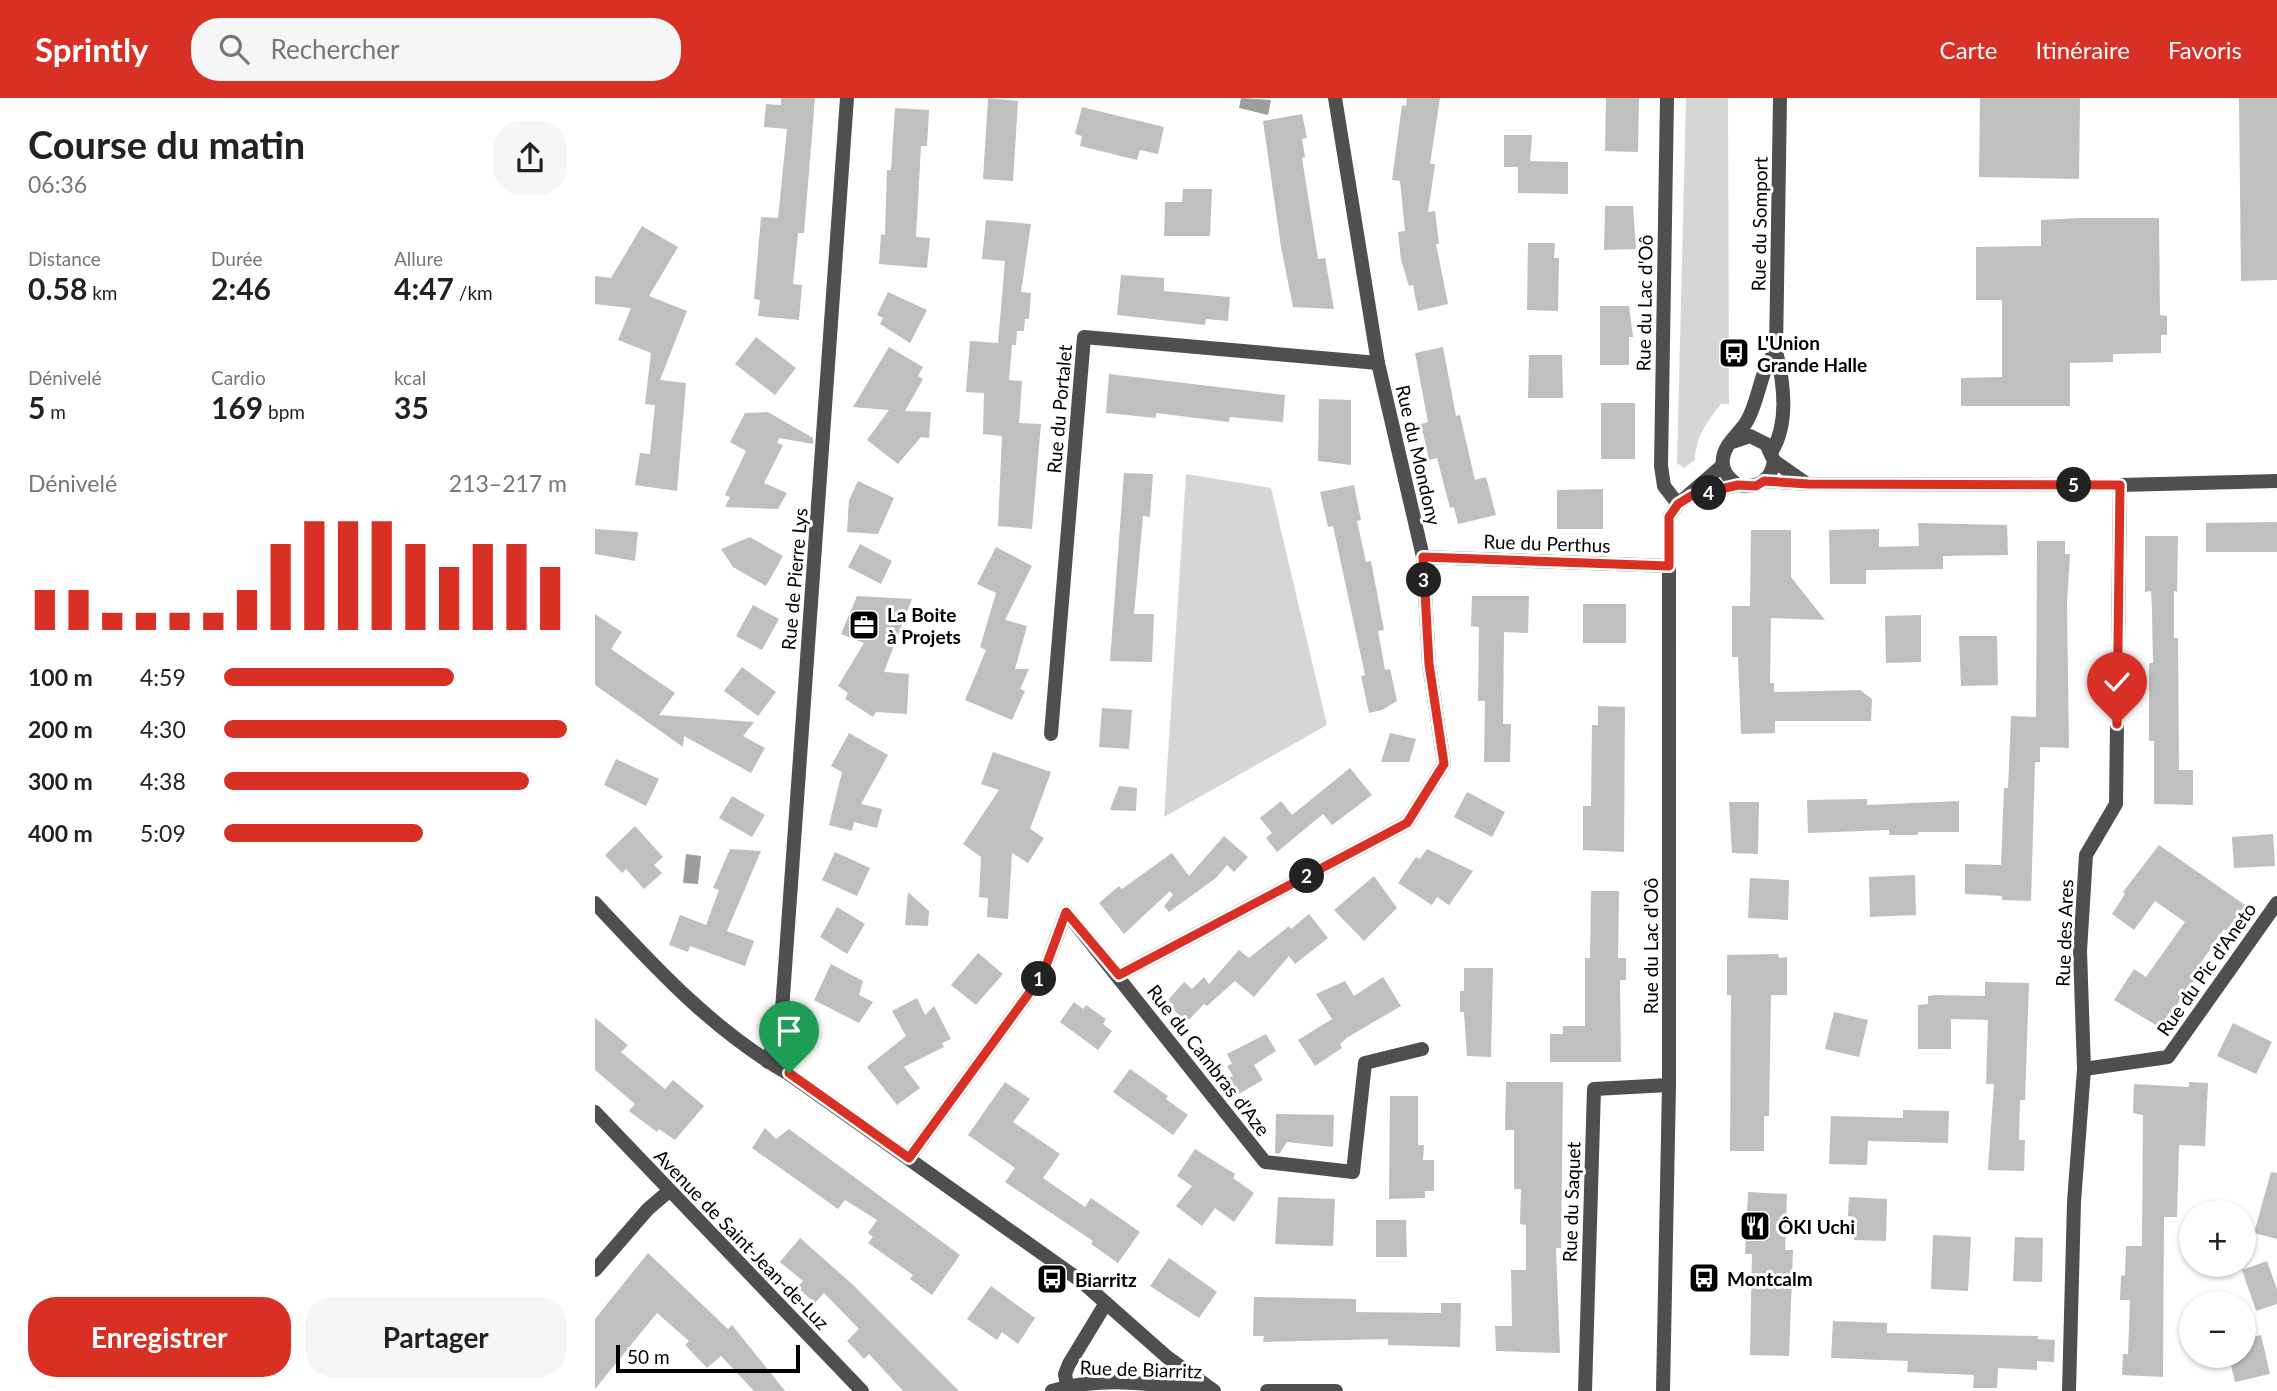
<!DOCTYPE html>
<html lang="fr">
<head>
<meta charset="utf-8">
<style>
	:root { --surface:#fff; --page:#f6f6f6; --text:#222; --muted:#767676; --accent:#d93025 }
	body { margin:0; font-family:Lato,sans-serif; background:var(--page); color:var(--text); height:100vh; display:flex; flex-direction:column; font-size:26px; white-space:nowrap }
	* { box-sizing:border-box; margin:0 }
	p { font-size:23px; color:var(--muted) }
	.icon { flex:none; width:38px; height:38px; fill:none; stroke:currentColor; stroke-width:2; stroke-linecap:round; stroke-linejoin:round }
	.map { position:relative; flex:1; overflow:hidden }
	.panel { display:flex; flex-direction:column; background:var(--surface); width:595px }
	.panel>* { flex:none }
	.controls { position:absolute; left:1584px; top:1102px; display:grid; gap:14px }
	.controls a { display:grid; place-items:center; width:77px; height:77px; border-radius:50%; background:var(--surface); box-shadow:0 2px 5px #0004; font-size:35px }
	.scale { position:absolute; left:21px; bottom:18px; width:184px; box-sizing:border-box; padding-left:7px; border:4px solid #000; border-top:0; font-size:19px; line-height:24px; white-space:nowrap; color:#000; -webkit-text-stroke:5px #fff; paint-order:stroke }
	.pin { position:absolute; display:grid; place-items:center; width:60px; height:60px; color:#fff; margin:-72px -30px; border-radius:50% 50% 50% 0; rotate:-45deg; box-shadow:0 0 7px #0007 }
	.pin .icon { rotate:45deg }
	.km { position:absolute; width:35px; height:35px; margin:-18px; border-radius:50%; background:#222; color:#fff; font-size:19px; line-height:35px; text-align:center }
	.round { display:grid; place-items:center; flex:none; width:74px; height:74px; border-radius:28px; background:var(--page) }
	.overview { display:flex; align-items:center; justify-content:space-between; height:119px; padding:0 28px }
	h1 { font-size:38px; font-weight:700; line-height:52px }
	.metrics { display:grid; grid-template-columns:repeat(3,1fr); gap:10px; height:119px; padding:7px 28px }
	.metrics div { display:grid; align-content:center }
	.metrics b { font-size:30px; font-weight:700 }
	.metrics small { font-size:19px; font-weight:400 }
	.metrics p { font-size:19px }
	.chart { height:196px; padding:14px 28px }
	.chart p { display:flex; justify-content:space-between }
	.chart svg { width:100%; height:126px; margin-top:7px; stroke:var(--accent); stroke-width:6 }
	.cta { display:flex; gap:14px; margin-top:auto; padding:14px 28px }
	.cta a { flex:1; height:80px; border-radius:28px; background:var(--accent); color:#fff; font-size:28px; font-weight:700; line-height:80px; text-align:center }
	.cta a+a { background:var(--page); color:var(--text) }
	ul { padding:0 28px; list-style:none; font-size:23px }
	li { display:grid; grid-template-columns:112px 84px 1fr; align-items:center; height:52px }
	li i { height:18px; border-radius:9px; background:var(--accent) }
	header { display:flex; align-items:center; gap:42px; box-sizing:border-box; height:98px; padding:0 35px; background:var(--accent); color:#fff }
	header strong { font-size:33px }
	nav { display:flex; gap:38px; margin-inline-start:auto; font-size:24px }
	.search { width:490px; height:63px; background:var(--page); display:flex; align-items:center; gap:18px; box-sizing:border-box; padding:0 24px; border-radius:28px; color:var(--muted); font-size:26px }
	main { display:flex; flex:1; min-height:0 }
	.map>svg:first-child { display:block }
</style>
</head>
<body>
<header>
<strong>Sprintly</strong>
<div class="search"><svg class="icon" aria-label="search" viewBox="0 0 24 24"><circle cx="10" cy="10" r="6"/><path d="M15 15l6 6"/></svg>Rechercher</div>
<nav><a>Carte</a><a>Itinéraire</a><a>Favoris</a></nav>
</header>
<main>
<section class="panel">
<div class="overview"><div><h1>Course du matin</h1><p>06:36</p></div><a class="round"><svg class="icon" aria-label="share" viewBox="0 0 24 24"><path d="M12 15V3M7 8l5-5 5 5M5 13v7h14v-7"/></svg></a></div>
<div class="metrics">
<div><p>Distance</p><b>0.58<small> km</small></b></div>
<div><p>Durée</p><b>2:46</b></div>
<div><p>Allure</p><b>4:47<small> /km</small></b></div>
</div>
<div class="metrics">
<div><p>Dénivelé</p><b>5<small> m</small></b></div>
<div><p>Cardio</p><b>169<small> bpm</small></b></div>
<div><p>kcal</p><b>35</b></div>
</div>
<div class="chart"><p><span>Dénivelé</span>213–217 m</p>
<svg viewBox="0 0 160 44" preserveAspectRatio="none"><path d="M5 44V30M15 44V30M25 44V38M35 44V38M45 44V38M55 44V38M65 44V30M75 44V14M85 44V6M95 44V6M105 44V6M115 44V14M125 44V22M135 44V14M145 44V14M155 44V22"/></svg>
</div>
<ul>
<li><b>100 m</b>4:59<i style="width:67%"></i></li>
<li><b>200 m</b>4:30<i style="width:100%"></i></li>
<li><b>300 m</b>4:38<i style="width:89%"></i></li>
<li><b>400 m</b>5:09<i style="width:58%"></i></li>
</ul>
<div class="cta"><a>Enregistrer</a><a>Partager</a></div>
</section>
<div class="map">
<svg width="1682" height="1293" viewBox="0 0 1682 1293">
	<rect width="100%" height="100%" fill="#fff"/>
	<g fill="#d6d6d6">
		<path d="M1091 0H1133L1134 306H1126C1112 324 1101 338 1100 362L1089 370 1082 365Z"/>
		<path d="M591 376 676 390 732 627 569 719Z"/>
	</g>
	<g fill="#9d9d9d">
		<path d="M646 0 676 2 673 17 644 10Z"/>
		<path d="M91 756 106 758 103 786 88 785Z"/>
	</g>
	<g fill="#bfbfbf">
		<path d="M186 0H220L209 135H203L198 186 207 187 204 222 163 218 165 202 159 201 166 119 183 120 192 31 169 29 171 6 186 7Z"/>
		<path d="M393 0 423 3 418 83 388 81Z"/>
		<path d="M812 0H845L835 66H840L833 114 840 113 844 146H841L853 206 823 213 818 187 814 188 806 162 803 134 810 133 805 83 797 82 807 7 811 8Z"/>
		<path d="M1011 0H1044L1043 54 1010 53Z"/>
		<path d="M1385 0H1485L1484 81 1384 79Z"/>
		<path d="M1644 0H1682V182L1646 183Z"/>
		<path d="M487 9 569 29 563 56 545 52 542 62 485 48 487 38 480 36Z"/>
		<path d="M300 10 334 12 332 48H326L321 139 335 140 332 170 284 166 286 136 290 137 292 72H296Z"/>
		<path d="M707 16 712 40 707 41 710 59 707 60 723 161 730 160 739 211 698 209 686 149 668 23Z"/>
		<path d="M909 37H937L935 63 973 64V96L923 95V69H909Z"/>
		<path d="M588 91H617L615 138H569L570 104H587Z"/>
		<path d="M1010 108H1038L1041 151 1009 152Z"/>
		<path d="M1485 120H1564L1565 217 1572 218V237H1566V255L1518 256V264L1475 265V308H1366V280L1407 279V202H1381V149L1446 148V122Z"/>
		<path d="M391 122 436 126 426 194 436 195 434 221H430L429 233H422L421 247H417L414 282 427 283 424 325 446 326 437 431 403 428 407 338 388 336 389 295 371 294 375 243 403 245 410 163 387 161Z"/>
		<path d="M47 128 83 149 54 198 92 213 65 282 91 285 82 393 40 387 45 355 55 356 60 307 50 306 56 255 23 242 36 210 0 206V178L16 180Z"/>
		<path d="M933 145H960L959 160H964L963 213 932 212Z"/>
		<path d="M526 177 569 180V193L635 199 633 223 611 221 610 227 522 217Z"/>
		<path d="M293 194 332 212 315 245 285 226 288 220 282 217Z"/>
		<path d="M1005 208H1034L1038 239H1034V267H1005Z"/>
		<path d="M161 239 201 270 180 297 140 266Z"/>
		<path d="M294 249 328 269 323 278 328 281 310 313 336 314 334 340 326 339 303 366 272 342 294 312 258 309Z"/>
		<path d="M848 249 861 318 865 317 880 382 891 379 901 417 863 426 859 409 855 410 842 360 834 362 826 326 833 324 820 255Z"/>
		<path d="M934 257H967L968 300H933Z"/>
		<path d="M514 276 690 297 688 324 635 319 634 324 561 315V320L511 315Z"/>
		<path d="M724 301 756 302V367L723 363Z"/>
		<rect x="1006" y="305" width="34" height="56"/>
		<path d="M173 314 218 340V346L184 340 182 345 188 347 169 385 192 395 183 411 130 409 135 399 130 397 151 353 135 344 150 315Z"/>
		<path d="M529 375 558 376 555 419 548 418 539 516H559L557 564 515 563Z"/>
		<path d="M263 383 299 400 283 436 252 434 254 402Z"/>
		<path d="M759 387 766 422 762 423 771 464 776 463 789 532 783 533 790 572 795 571 802 603 787 612 774 615 766 578 770 577 738 428 733 429 725 394Z"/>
		<path d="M1008 391V431H962V392Z"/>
		<path d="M1682 424V454H1611V425Z"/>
		<path d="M1323 425 1412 427 1413 457 1348 458V471L1271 472V486H1235L1234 432 1284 431V449L1324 448Z"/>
		<path d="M0 431 43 434 40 463 0 456Z"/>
		<path d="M1156 432H1196V479L1230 522 1176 520 1175 585H1179V594L1265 592 1277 601 1276 623H1180V635L1146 636 1143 559H1137V508H1155Z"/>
		<path d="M1550 438H1583L1582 494 1579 493V540H1583L1584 672H1598V707L1559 706V643H1554V565H1558L1557 512 1556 493 1550 494Z"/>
		<path d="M155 439 188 458 171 488 138 469 126 451Z"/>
		<path d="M1442 443H1470V456H1475L1472 505 1474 650 1445 649V664H1440L1436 803 1407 802V798L1370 796V766L1406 767 1409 690H1413L1416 618 1441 619Z"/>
		<path d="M265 446 297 463 286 486 253 469Z"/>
		<path d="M401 449 437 468 410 522 432 528 420 571H434L425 591 430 593 417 622 370 602 391 552 385 549 401 495 382 486Z"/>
		<path d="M262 498 317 501 289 574 314 576 312 616 281 614 278 619 250 601 253 595 243 588 269 545 246 536Z"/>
		<path d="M877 498H934L933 535 909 534 908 626H916L915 664H889L890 603H883L884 529 876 528Z"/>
		<rect x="988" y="506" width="43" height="39"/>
		<path d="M158 507 184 521 167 552 141 538Z"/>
		<path d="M0 516 27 534 16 551 80 595 64 617 159 624 148 638 170 650 156 675 89 638 88 649 0 587Z"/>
		<path d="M1326 517V564L1291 565 1290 518Z"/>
		<path d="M1364 538H1402L1403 587 1366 588Z"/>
		<path d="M147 569 181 594 163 618 129 593Z"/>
		<path d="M1003 608 1030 609 1029 754 988 752V708H996L997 627H1003Z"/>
		<path d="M507 610 537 612 534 651 504 649Z"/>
		<path d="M254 635 293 657 266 706 287 711 282 730 259 724 257 733 234 727 247 674 236 668Z"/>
		<path d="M795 635 821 641 814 664H786Z"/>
		<path d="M398 654 456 674 435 731 449 740 433 765 417 755 413 821 392 819 393 800 384 799 386 759 368 746 404 692 386 686Z"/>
		<path d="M21 661 64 681 51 708 9 687Z"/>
		<path d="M755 670 777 697 737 727 728 716 682 754 671 740 677 735 665 720 686 703 697 717Z"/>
		<path d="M524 688 542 690 541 713 515 712Z"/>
		<path d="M872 694 910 714 897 739 859 719Z"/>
		<path d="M137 698 170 717 157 739 124 720Z"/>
		<path d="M1272 701V707L1364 703V734H1323V737H1294V732L1213 735 1212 702Z"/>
		<path d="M1134 704H1164L1163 756 1137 755Z"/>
		<path d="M40 728 68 759 59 767 67 775 49 791 31 771 27 775 10 757Z"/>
		<path d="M1678 736 1680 768 1639 770 1637 739Z"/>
		<path d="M629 738 653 759 639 774 632 767 621 780 574 814 569 808 578 797 575 793 529 836 504 805 524 788 527 791 577 755 594 778Z"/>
		<path d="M1564 747 1650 807 1631 833 1629 831 1600 873 1604 875 1566 930 1519 902 1539 871 1551 879 1590 824 1560 803 1539 832 1517 816 1530 796 1528 794Z"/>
		<path d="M135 751 166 753 132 833 159 843 150 868 95 848 93 854 74 847 85 817 111 827 124 792 118 790Z"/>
		<path d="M832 751 878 773 854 807 842 799 837 807 803 785 821 759 825 761Z"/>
		<path d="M240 754 275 770 262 798 227 782Z"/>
		<path d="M1320 777 1321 817 1275 819 1274 779Z"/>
		<path d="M779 778 802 810 769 843 739 812Z"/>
		<path d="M1155 780 1194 782 1193 822 1153 820Z"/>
		<path d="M996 793H1024L1023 860H1031V882H1025L1026 964H955V936H968V928H990V860H995Z"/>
		<path d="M313 794 334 813 333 828 310 827Z"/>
		<path d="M242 809 270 826 252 856 225 839Z"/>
		<path d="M714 816 733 840 700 866 694 858 659 899 640 883 612 908 609 906 592 924 576 910 579 907 573 902 589 884 597 891 609 879 614 886 644 852 654 860 694 828 696 831Z"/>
		<path d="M383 855 408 876 381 907 356 887Z"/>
		<path d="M1183 856 1184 860 1192 859V897H1176L1174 1018H1169V1053H1135L1136 897H1132V857Z"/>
		<path d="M236 866 268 883 264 897 278 904 264 925 219 902Z"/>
		<path d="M869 870H898L896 959 872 958 869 914H865V893H869Z"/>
		<path d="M788 879 806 908 753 939 745 946 747 950 720 968 703 942 737 921 721 896 750 883 759 898Z"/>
		<path d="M1390 884 1434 885 1430 1002H1425L1424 1042H1430L1429 1073 1393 1072 1399 986H1391L1393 922 1356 921V951H1323V907L1333 906V898L1341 897 1390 898Z"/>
		<path d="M322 900 330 917 339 908 356 941 347 945 349 949 309 969 325 990 302 1007 272 969 311 938 297 913Z"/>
		<path d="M479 904 488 911 491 907 511 921 508 926 517 933 503 952 465 924Z"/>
		<path d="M1239 914 1273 922 1264 959 1230 951Z"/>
		<path d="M0 920 33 947 26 954 70 991 78 982 109 1008 80 1042 64 1031 62 1034 34 1013 40 1006 0 972Z"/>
		<path d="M1638 925 1677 944 1661 976 1622 958Z"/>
		<path d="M671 936 681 953 659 967 668 982 642 997 632 981 638 978 632 968 637 966 632 956Z"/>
		<path d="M535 971 573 998 571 1001 593 1017 578 1037 518 994Z"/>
		<path d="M410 984 435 1001 418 1024 465 1056 448 1080 490 1109 496 1100 545 1134 523 1165 496 1146 498 1143 410 1084 420 1070 373 1037Z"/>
		<path d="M911 984H968L966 1150H961L965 1255 901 1253 900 1228H917L916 1172H931V1127L925 1126 926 1091H919V1032H910Z"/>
		<path d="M1594 984 1613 985 1610 1048 1584 1047 1582 1119H1569L1568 1279 1527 1277 1528 1256H1533L1535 1202H1525L1526 1178 1530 1177 1531 1148H1547L1548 1017 1538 1015 1539 986 1594 989Z"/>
		<path d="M795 998H823V1047H829L828 1062H839V1093H830V1100L794 1101Z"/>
		<path d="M1308 1012 1354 1013 1353 1045 1273 1043 1272 1067 1234 1066 1236 1018 1308 1020Z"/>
		<path d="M681 1016 739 1017 738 1049 692 1044 684 1056 680 1055Z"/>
		<path d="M170 1030 181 1041 194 1031 365 1157 337 1197 315 1181 318 1177 273 1145 278 1139 273 1135 282 1122 250 1102 243 1111 157 1050Z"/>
		<path d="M600 1051 640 1076 638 1080 659 1095 639 1124 620 1110 607 1128 581 1108 597 1088 582 1078Z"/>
		<path d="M1676 1074 1682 1075V1141L1659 1135Z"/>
		<path d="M1153 1094 1192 1096 1190 1152H1198L1194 1258 1155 1257 1157 1156H1150Z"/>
		<path d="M683 1099 740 1101 738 1148 680 1146Z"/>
		<path d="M1254 1099 1292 1101 1291 1143 1259 1142 1260 1119 1253 1118Z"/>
		<path d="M781 1122H811L812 1159H781Z"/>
		<path d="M1338 1137 1376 1139 1373 1193 1336 1191Z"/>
		<path d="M1420 1139 1448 1140 1447 1184 1418 1183Z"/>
		<path d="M205 1140 257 1186 364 1293H308L274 1256 269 1261 252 1243 264 1231 229 1195 220 1205 202 1189 208 1183 185 1164Z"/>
		<path d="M53 1155 133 1231 137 1227 190 1293H159L126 1258 112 1270 90 1247 94 1243 62 1215 0 1291V1221Z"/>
		<path d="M574 1160 622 1194 604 1220 555 1188Z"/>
		<path d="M1672 1163 1682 1191V1206L1661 1213 1647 1172Z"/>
		<path d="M396 1188 440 1220 423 1246 407 1234 402 1242 372 1221Z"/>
		<path d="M659 1199 761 1201V1214L846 1215V1205H866L865 1249 793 1247V1241L668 1244 669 1238H658Z"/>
		<path d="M1238 1223 1292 1225V1235L1443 1238V1241L1460 1242 1459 1264 1442 1263V1272L1403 1270 1402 1290H1378L1379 1277 1312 1274 1313 1263 1236 1260Z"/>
		<path d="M1666 1237 1675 1276 1640 1284 1634 1258H1648V1241Z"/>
	</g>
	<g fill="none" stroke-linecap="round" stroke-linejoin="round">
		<g stroke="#4f4f4f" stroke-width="14">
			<path d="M1072 0 1066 368 1069 388 1083 406"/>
			<path d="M1137 344 1155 338 1171 346 1179 363C1176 383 1162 391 1143 387 1133 380 1126 372 1128 360 1130 345 1145 335 1152 323 1165 300 1164 274 1181 253"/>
			<path d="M1177 353C1194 325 1189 285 1181 253L1185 0"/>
			<path d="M1179 363 1212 386"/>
			<path d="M1169 383 1213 386 1525 387 1682 383"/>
			<path d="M1096 398 1143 387"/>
			<path d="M828 459 1074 468"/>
			<path d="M456 636 489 239 783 265"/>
			<path d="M0 805C60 869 117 932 194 976L486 1183 572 1259 619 1293"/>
			<path d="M524 877 812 725 849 666 834 566 828 459 783 265 740 0"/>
			<path d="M173 964 187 912 252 0"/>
			<path d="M1489 971 1573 959 1682 805"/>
			<path d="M0 1014 267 1293"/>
			<path d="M314 1060 448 876 471 814 670 1064 758 1074 770 965 827 951"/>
			<path d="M0 1172 53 1111 74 1093"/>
			<path d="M472 1288 470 1276 474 1266 511 1205"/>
			<path d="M457 1293C506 1277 566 1287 616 1293"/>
			<path d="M672 1293H741"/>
			<path d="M990 1293 999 991 1074 987"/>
			<path d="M1068 1293 1074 987V419L1083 406 1128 367"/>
			<path d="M1474 1293 1479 1104 1489 971 1485 853 1491 757 1521 706 1525 387"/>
		</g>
	</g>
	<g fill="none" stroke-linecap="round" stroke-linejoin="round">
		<g stroke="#fff" stroke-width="14">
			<path id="route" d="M194 975 314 1060 448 876 471 814 524 877 812 725 849 666 834 566 828 459 1074 468V419L1083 406 1096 398 1143 387 1161 388 1169 383 1213 386 1525 387 1522 626"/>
		</g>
		<use href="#route" stroke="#d93025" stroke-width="9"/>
	</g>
	<defs>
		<g id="bus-square" transform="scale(1.575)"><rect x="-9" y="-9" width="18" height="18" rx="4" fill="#000" stroke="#fff"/><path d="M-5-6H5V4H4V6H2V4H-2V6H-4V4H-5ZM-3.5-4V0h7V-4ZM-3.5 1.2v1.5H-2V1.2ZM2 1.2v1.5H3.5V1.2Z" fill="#fff"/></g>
		<g id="office-square" transform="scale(1.575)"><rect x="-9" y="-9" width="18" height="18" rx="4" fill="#000" stroke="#fff"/><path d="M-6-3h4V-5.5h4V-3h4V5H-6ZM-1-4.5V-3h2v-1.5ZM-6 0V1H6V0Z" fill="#fff"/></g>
		<g id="restaurant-square" transform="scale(1.575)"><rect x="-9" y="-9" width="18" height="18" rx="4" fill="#000" stroke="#fff"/><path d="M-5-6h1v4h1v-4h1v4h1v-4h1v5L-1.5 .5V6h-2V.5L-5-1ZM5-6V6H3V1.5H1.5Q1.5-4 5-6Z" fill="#fff"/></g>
	</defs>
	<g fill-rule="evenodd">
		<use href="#bus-square" x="1139" y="255"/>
		<use href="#office-square" x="269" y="527"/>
		<use href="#restaurant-square" x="1160" y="1128"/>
		<use href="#bus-square" x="1109" y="1180"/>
		<use href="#bus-square" x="457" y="1181"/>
	</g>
	<g text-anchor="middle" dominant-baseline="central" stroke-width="6" stroke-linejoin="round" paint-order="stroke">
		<g font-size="19" fill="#000" stroke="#fff">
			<text transform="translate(1164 126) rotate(-89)">Rue du Somport</text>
			<text transform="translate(1049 205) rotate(-89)">Rue du Lac d'Oô</text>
			<text transform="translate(464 311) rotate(-85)">Rue du Portalet</text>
			<text transform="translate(824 357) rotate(77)">Rue du Mondony</text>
			<text transform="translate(952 445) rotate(2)">Rue du Perthus</text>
			<text transform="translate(199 481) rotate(-85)">Rue de Pierre Lys</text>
			<text transform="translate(1469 835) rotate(-88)">Rue des Ares</text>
			<text transform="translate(1055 848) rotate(-90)">Rue du Lac d'Oô</text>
			<text transform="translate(1611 871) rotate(-55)">Rue du Pic d'Aneto</text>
			<text transform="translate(614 962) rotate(52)">Rue du Cambras d'Aze</text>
			<text transform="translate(976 1104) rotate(-88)">Rue du Saquet</text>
			<text transform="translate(147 1141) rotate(46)">Avenue de Saint-Jean-de-Luz</text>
			<text transform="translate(546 1271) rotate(2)">Rue de Biarritz</text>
		</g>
		<g font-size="19" font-weight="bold" fill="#000" stroke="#fff" text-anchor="start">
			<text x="1162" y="244">L'Union<tspan x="1162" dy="22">Grande Halle</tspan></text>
			<text x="292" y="516">La Boite<tspan x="292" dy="22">à Projets</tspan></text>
			<text x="1183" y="1128">ÔKI Uchi</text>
			<text x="1132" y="1180">Montcalm</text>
			<text x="480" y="1181">Biarritz</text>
		</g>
	</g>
</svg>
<div class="controls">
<a>+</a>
<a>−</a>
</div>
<div class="scale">50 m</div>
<div class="pin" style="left:194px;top:975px;background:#1e9e55"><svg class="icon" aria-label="arrive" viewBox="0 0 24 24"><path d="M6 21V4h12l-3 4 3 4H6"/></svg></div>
<div class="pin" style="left:1522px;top:626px;background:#d93025"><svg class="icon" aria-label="check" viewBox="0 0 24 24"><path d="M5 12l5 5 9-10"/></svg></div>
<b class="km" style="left:444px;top:881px">1</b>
<b class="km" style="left:712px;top:778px">2</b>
<b class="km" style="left:829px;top:482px">3</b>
<b class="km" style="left:1114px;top:395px">4</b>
<b class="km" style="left:1479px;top:387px">5</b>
</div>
</main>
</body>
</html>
